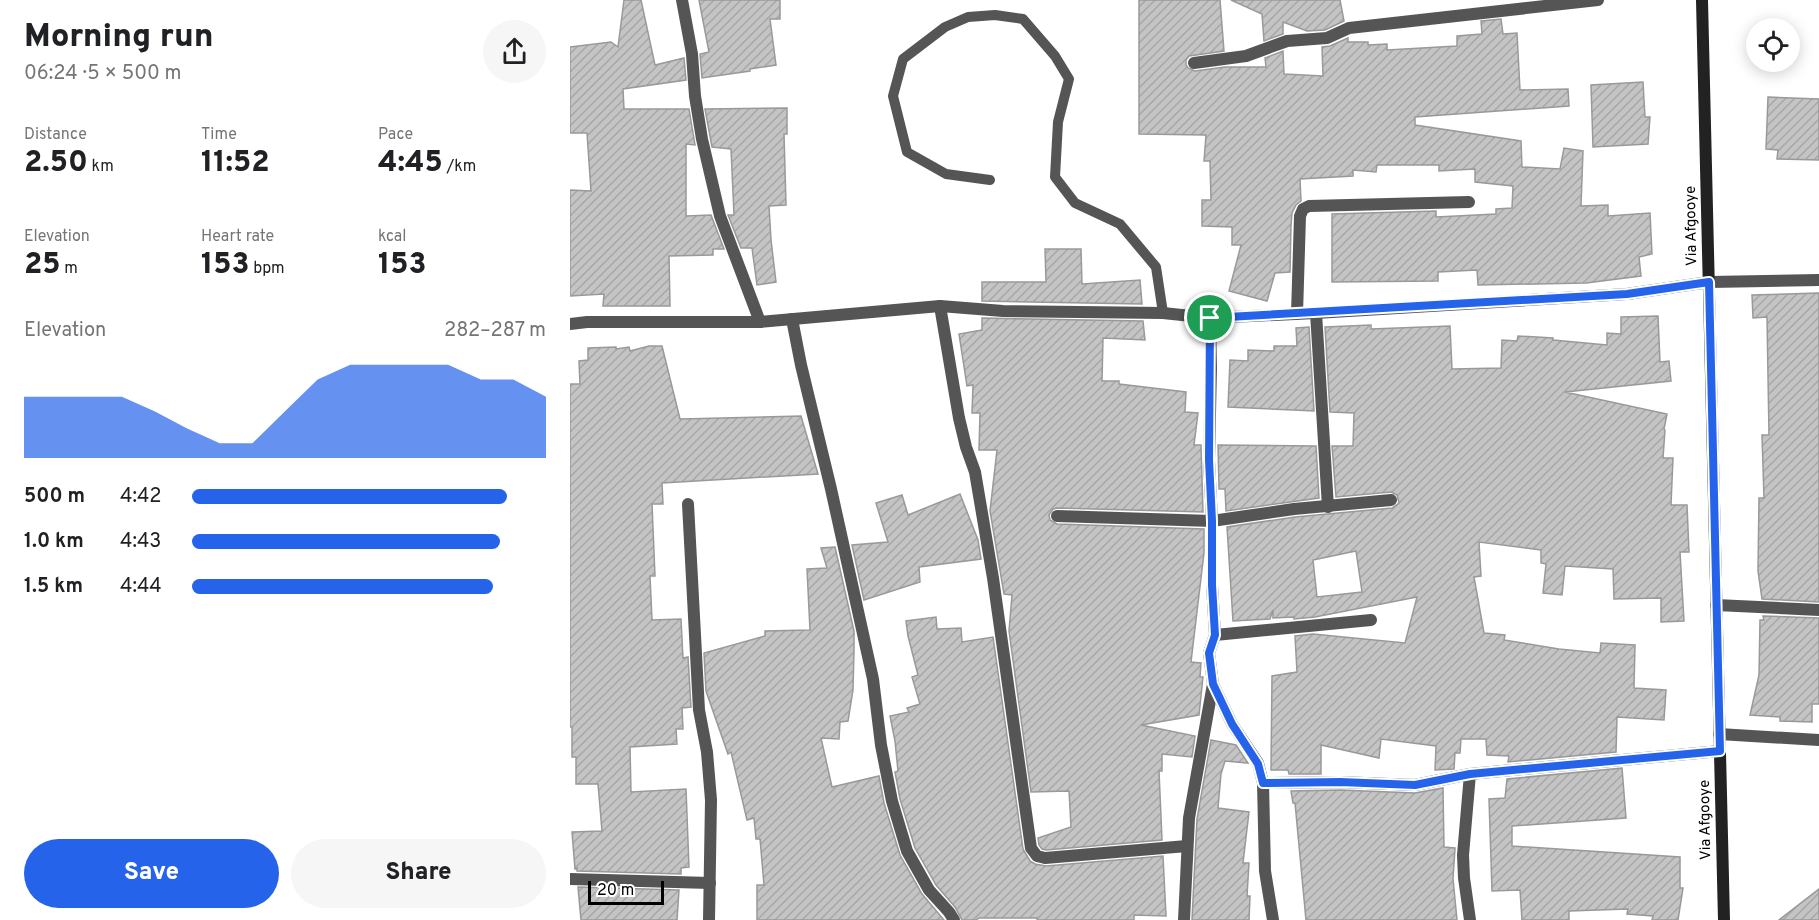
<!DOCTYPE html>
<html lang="en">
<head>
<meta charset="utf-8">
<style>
	:root { --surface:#fff; --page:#f6f6f6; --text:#202124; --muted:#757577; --accent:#2563eb }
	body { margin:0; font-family:Overpass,sans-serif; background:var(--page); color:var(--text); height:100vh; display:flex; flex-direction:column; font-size:22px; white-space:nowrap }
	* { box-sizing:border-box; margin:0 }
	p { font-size:20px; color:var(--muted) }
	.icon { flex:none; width:33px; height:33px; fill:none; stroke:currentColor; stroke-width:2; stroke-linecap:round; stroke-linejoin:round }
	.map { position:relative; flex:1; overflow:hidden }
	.sheet { display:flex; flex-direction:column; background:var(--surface); width:570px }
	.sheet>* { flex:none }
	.tools { position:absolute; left:1176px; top:18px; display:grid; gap:12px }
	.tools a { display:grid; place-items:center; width:54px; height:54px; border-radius:50%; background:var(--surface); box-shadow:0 3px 15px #0003; font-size:30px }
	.scale { position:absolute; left:18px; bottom:15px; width:76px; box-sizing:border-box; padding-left:6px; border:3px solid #000; border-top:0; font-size:16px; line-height:21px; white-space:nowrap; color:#000; -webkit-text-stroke:4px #fff; paint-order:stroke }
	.pin { position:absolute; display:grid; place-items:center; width:51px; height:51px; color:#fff; margin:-26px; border:3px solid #fff; border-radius:50%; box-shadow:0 2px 6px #0007 }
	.round { display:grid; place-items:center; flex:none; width:63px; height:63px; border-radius:32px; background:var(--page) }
	.summary { display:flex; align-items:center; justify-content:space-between; height:102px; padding:0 24px }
	h1 { font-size:33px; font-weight:800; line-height:45px }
	.stats { display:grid; grid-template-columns:repeat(3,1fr); gap:9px; height:102px; padding:6px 24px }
	.stats div { display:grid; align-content:center }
	.stats b { font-size:30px; font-weight:800 }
	.stats small { font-size:16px; font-weight:400 }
	.stats p { font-size:16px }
	.chart { height:168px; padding:12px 24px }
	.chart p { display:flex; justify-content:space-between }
	.chart svg { width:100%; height:108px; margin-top:6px; fill:var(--accent); opacity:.7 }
	.cta { display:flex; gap:12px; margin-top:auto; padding:12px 24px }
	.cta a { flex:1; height:69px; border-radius:36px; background:var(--accent); color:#fff; font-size:24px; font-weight:800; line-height:69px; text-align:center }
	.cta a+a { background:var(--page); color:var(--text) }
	ul { padding:0 24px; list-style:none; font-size:20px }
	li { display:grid; grid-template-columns:96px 72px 1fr; align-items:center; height:45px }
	li i { height:15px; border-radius:8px; background:var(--accent) }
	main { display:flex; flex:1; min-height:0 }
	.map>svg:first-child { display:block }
</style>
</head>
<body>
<main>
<section class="sheet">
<div class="summary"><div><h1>Morning run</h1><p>06:24 · 5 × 500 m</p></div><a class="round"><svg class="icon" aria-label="share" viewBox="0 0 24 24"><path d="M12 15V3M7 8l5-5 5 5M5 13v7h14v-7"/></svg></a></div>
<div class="stats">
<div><p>Distance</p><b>2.50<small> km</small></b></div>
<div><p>Time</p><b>11:52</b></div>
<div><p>Pace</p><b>4:45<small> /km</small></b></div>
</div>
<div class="stats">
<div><p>Elevation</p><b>25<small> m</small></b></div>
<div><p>Heart rate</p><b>153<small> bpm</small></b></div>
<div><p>kcal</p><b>153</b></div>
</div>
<div class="chart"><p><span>Elevation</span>282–287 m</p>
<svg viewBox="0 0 160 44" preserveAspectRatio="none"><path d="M0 44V19L10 19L20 19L30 19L40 25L50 32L60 38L70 38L80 25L90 12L100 6L110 6L120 6L130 6L140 12L150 12L160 19V44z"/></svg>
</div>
<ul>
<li><b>500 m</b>4:42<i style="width:89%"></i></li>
<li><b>1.0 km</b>4:43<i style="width:87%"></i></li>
<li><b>1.5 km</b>4:44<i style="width:85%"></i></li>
</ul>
<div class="cta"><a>Save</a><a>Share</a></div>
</section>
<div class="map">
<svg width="1249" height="920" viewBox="0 0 1249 920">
	<defs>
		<pattern id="building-hatch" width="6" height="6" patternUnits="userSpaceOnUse" patternTransform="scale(1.5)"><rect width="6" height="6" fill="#c4c4c4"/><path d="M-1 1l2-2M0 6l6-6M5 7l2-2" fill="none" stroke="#a7a7a7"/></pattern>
	</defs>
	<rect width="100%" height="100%" fill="#fff"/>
	<g fill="url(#building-hatch)" stroke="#999" stroke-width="1.5" fill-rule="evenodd">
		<path d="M54 0H71L85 65 114 58 116 80 53 89 54 109H119L125 145 116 144V216L141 215 154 249H143V255L99 256 100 306H33L34 294 0 296V190L21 191 17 133H0V47L41 42 48 47Z"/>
		<path d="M129 0H210V19H200L206 65 180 69V71L132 78 130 54 139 52Z"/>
		<path d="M569 0H650L654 51 619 56 616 60V65L618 68 625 71 655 67H696L695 58 713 51 714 74 753 76 752 47 760 46 778 38V42H798V45L817 44V50L887 46V36L912 34 911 21 931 19 933 34 947 33 950 90 998 89 999 106 845 117V125L951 141 952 167 990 169 994 148 1013 151 1011 206 1038 205V216L1080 213 1082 254 1069 257 1071 276 1016 283 908 285 907 270 868 272V281L762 282V214L866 211V217L926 214V209L942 208 943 186 905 182V169L869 171V165H807L806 172 783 170V176L730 179 731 201 726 205 722 213 721 226 720 272 705 273 697 301 659 291 671 245H662V227L632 226V200H641L640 161H634L636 135 569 134Z"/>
		<path d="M661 0H770L774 21 755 30 737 31 713 22V34L694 41 692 14Z"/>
		<path d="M1073 82 1075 117H1080L1078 144 1023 147 1021 85Z"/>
		<path d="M1198 97 1249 99V160L1207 159 1208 150 1196 149Z"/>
		<path d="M217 108V134H214L216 205 199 206 201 240 206 282 187 285 182 248H171L158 215H164L161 149 142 147 135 109Z"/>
		<path d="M475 249H511L512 284 570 280 572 304 412 301V282H476Z"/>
		<path d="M1249 293V602L1192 599 1188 571 1189 498H1194L1192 435H1199L1197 317 1183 318 1182 295Z"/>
		<path d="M1088 316 1090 362 1099 361 1101 381 995 392 1097 414 1094 429 1095 430 1093 458H1103L1101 505H1117L1119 552H1110L1114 621 1091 622V598L1044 599 1043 569 995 566 992 595 973 593 976 564 971 563V550L909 542 911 576 904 577 914 633 935 635 934 640 989 649 1030 653 1031 643 1065 645 1064 688 1096 690 1094 720 1047 717 1046 752 938 762 939 756 917 755 916 739H891L890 753H885L884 769 865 770 866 746 811 739 809 758 751 745V774H719L718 770H701L702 676 727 672 725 636 743 634 835 643 847 597 745 617 724 619V617L703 618V610L700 619 663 621 657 527 725 517 822 508 829 503 827 495 821 492 766 497 762 446H783L784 413 760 412 755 327 801 325V329L880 326 882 369 931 368 932 340 947 341 948 336 983 338V340L1037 345V333L1051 334V317ZM786 551 792 592 747 597 743 560Z"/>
		<path d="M412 318 573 321 575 340 533 338 532 381H549V384L616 392 615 412 628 413 624 445H631L633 512 487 508 483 509 479 515 480 520 487 524 634 529V553L621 662 631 663 630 677H633L629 715 571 725 625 736 622 757 592 754V771H589L592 840 476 850 472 849 469 845 468 838 501 827 499 791 461 792 439 631 442 595 434 594 420 511 427 450H409L410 413H402L403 385 397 386 389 334 412 330Z"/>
		<path d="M739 327 744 411 658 407 660 360 678 361V350L704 351V346H727L726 328Z"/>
		<path d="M79 346H92L110 419 231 416 248 474 92 483 93 504H82L85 576H80L82 620 111 619 113 658 118 657 121 707 112 708 113 729H106L107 744 60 747 61 792 116 789 119 867 111 868V874L7 871V868L5 869 2 832 32 831 28 784H6V757H2V727H0V384H10L9 361 18 360V348L46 347V349L59 347 60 351Z"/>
		<path d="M648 445 746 446 749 498 656 511 655 489H649Z"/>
		<path d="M390 494 408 540 411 559 349 567 350 582 294 600 282 545 318 542 306 503 332 495 338 515Z"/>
		<path d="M265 547 284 631V650L283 690 278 721 270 722 269 739 251 738 262 787 309 776 314 803 330 855 352 894 374 920H187V885H194L190 839H186L184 818 177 820 161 752 158 754 136 691 134 653 195 636V631L240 630 237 569 257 568 251 548Z"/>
		<path d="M1193 616 1249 618V704H1242V722L1210 721V717L1180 715 1189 675 1190 620H1194Z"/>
		<path d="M366 617 367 629 391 628 392 642 423 637 453 849 460 861 465 864 476 866 593 856 596 916 564 915V920H467V918H409L406 920H392L385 907 366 885 345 848 330 799 325 772 328 771 325 741 320 716 339 712 337 708 350 704 342 677 348 675 338 636 336 621Z"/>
		<path d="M641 740 666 745 678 763 655 761 651 774 648 808 679 812 673 863H679L677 896H680L679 920H622L627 819Z"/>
		<path d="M1052 768 1056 818 942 826V846L1110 857V888H1113L1108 920H1082L1083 916 1057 914 1058 909 999 911V920H952L950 890 922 891 919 799 935 798 937 779Z"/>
		<path d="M873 788 874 847 885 848 883 879 887 920H736L725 803H723L721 791 770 790 845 793Z"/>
		<path d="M8 887 109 890 107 920H11Z"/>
		<path d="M1249 889V920H1209Z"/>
	</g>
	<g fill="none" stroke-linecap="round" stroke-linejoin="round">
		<path stroke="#555" stroke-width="10" d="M420 180 376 174 337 152 323 96 333 59 375 27 398 17 425 15 453 19 485 56 499 79 488 122 485 177 505 203 550 224 586 267 593 313"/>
		<g stroke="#555" stroke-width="12">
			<path d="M112 0 122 54 125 96 132 139 150 216 190 322"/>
			<path d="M624 63 676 56 717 41 757 38 779 28 1028 0"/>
			<path d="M370 306 389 418 396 447 405 472 423 578 461 848 467 856 475 858 617 846"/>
			<path d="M746 313 758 507"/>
			<path d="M727 314 730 216 733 209 739 206 899 202"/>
			<path d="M640 318 641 368 639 460 642 521V585L645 635 639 653 643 684 662 724 688 763 693 783 695 871 703 920"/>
			<path d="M222 319 231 365 261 489 303 679 311 745 322 801 337 851 359 890 379 912 384 920"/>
			<path d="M0 324 17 322H190L370 306 433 311 593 313 640 318 746 313 1057 294 1139 282 1249 280"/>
			<path d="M118 504 129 710 137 752 141 800 139 920"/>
			<path d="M487 516 642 521 724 509 821 500"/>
			<path d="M1146 605 1249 610"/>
			<path d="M645 635 801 620"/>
			<path d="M1149 734 1249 740"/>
			<path d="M900 774 1150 751"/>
			<path d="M693 783 770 782 845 785 900 774 893 855 894 878 900 920"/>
			<path d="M0 879 140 883"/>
			<path d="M614 920 619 818 643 684"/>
		</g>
		<path stroke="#222" stroke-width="12" d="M1132 0 1154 920"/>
	</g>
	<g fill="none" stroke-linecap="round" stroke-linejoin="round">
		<g stroke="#fff" stroke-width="12">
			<path id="route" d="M1139 282 1150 751 900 774 845 785 770 782 693 783 688 764 662 724 643 684 639 653 645 635 642 585V521L639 460 640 318 1057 294Z"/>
		</g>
		<use href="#route" stroke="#2563eb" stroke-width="8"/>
	</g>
	<g text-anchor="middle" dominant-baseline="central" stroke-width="4.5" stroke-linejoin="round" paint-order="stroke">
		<g font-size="15" fill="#000" stroke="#fff">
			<text transform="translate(1122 226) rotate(-91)">Via Afgooye</text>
			<text transform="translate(1136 820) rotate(-91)">Via Afgooye</text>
		</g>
	</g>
</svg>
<div class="tools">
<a><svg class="icon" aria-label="locate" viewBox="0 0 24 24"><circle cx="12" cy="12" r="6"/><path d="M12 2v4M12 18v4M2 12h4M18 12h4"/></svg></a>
</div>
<div class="scale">20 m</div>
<div class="pin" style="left:640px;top:318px;background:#1e9e55"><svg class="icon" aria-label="arrive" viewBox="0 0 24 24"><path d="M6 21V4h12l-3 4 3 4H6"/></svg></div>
</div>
</main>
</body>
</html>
